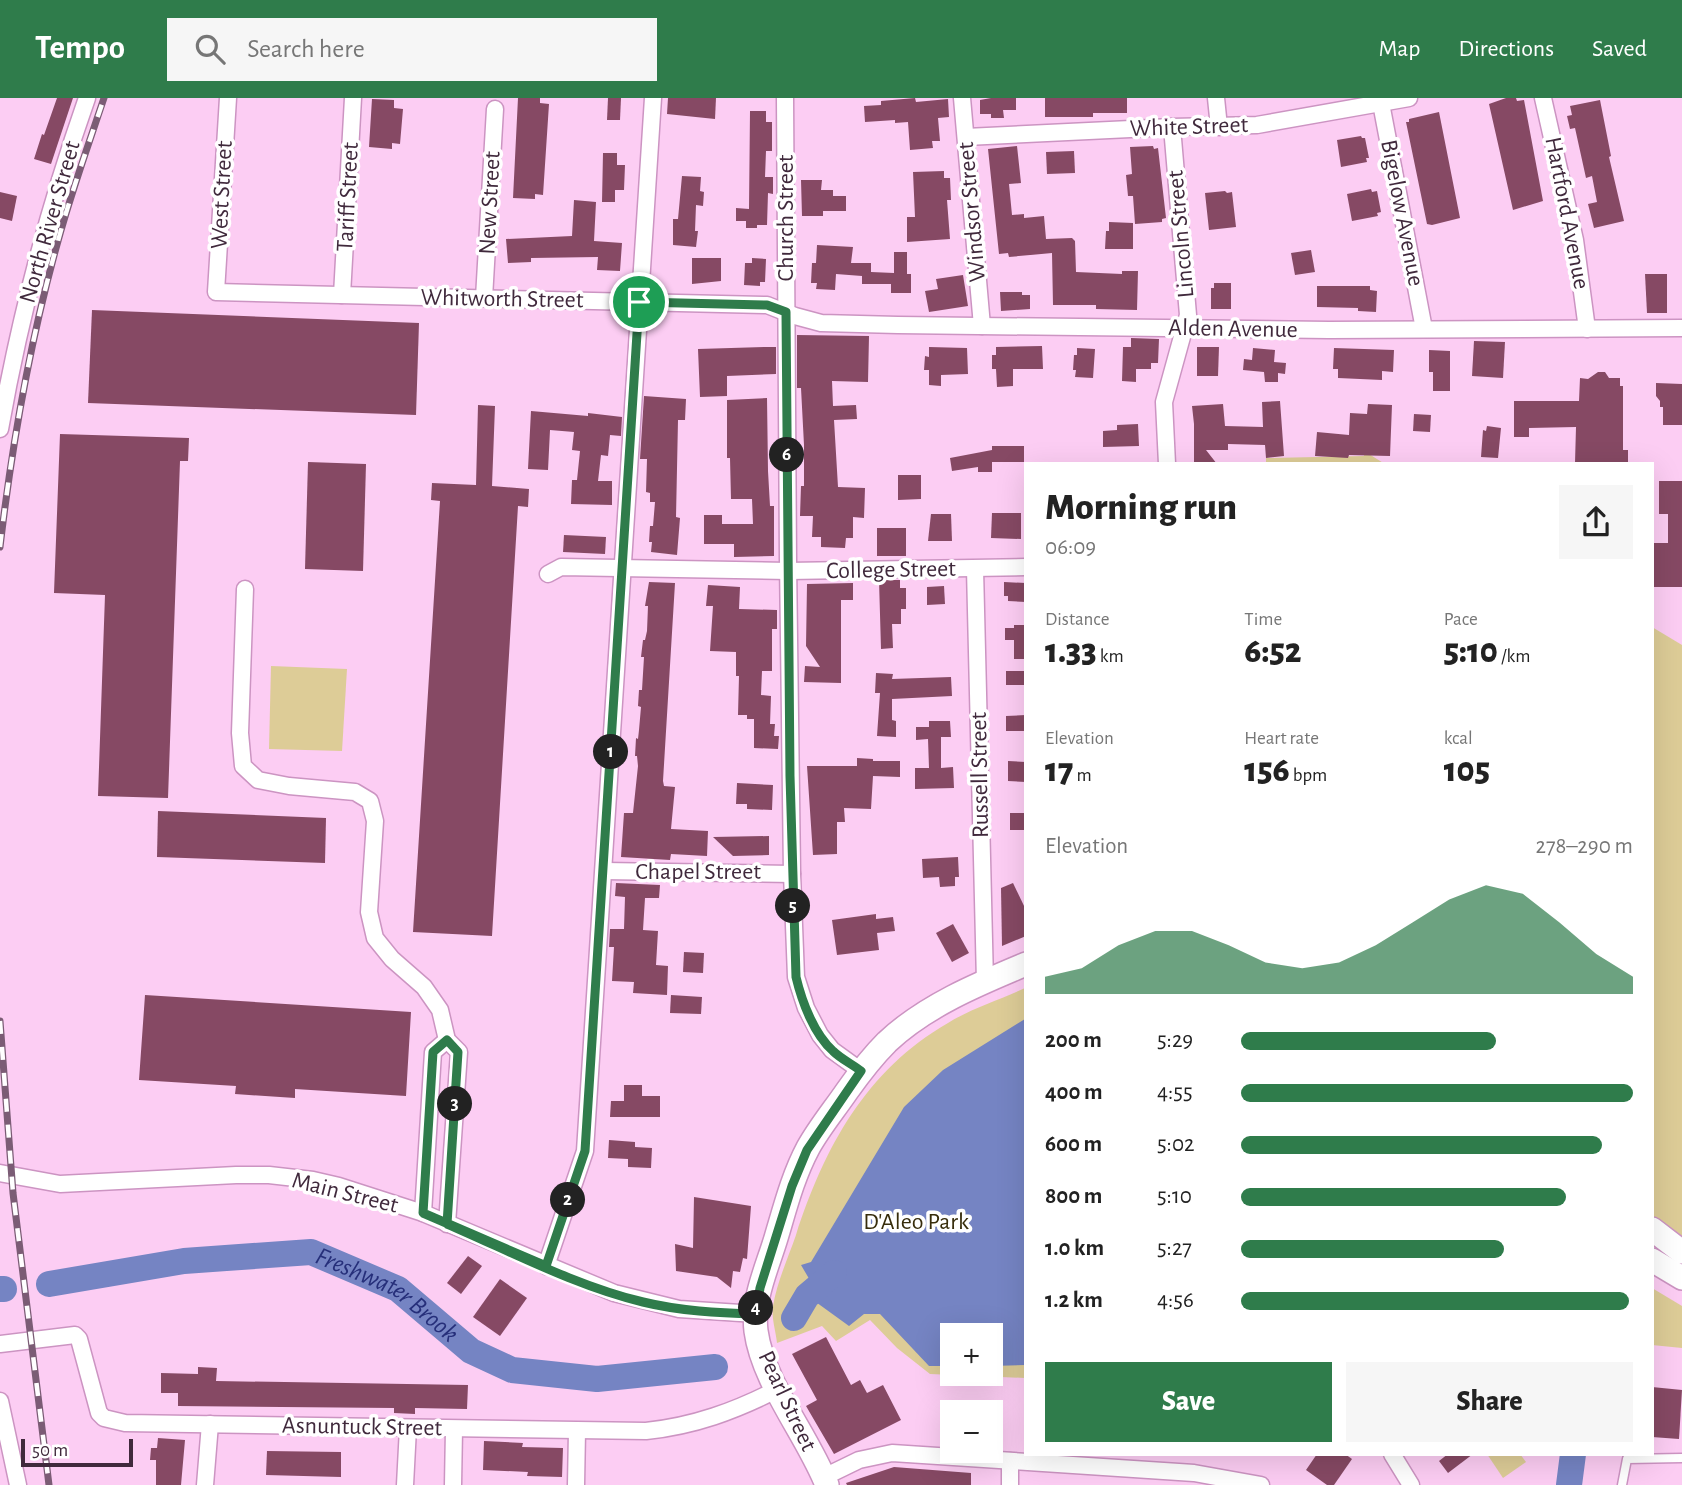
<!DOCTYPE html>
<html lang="en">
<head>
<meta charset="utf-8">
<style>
	:root { --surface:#fff; --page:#f6f6f6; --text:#222; --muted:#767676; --accent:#2f7c4b }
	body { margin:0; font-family:"Alegreya Sans",sans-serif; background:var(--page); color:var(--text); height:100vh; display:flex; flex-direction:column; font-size:26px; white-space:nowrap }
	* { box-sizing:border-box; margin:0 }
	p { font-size:23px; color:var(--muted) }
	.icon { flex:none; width:38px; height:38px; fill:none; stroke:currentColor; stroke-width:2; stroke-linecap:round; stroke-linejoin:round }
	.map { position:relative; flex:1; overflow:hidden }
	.side { position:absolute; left:1024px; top:364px; width:630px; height:994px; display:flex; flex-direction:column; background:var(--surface); border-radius:0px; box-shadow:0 7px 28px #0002 }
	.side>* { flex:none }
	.tools { position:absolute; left:940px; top:1225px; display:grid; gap:14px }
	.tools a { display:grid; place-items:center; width:63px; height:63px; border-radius:0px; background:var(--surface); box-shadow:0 7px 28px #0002; font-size:35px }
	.scale { position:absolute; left:21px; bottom:18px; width:112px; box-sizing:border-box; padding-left:7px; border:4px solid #40293c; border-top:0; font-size:19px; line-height:24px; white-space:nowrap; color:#40293c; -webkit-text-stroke:5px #fff; paint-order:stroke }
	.pin { position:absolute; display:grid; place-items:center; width:60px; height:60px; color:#fff; margin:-30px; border:4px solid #fff; border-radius:50%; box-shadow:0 2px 7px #0007 }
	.km { position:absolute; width:35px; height:35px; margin:-18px; border-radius:50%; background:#222; color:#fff; font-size:19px; line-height:35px; text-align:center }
	.round { display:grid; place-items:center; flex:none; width:74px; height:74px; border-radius:0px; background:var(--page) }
	.summary { display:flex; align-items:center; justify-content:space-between; height:119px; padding:0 21px }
	h1 { font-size:38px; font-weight:800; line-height:52px }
	.stats { display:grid; grid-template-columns:repeat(3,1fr); gap:10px; height:119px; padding:7px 21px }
	.stats div { display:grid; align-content:center }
	.stats b { font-size:35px; font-weight:800 }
	.stats small { font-size:19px; font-weight:400 }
	.stats p { font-size:19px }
	.chart { height:196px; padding:14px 21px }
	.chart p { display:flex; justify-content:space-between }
	.chart svg { width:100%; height:126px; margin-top:7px; fill:var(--accent); opacity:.7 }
	.action { display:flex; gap:14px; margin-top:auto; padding:14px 21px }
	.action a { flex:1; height:80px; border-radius:0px; background:var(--accent); color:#fff; font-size:28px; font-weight:800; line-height:80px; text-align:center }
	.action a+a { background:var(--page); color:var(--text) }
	ul { padding:0 21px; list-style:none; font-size:23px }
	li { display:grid; grid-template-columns:112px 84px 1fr; align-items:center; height:52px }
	li i { height:18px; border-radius:9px; background:var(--accent) }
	header { display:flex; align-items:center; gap:42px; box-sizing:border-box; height:98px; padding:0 35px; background:var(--accent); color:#fff }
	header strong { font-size:33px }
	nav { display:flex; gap:38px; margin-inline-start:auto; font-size:24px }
	.search { width:490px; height:63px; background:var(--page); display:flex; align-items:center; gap:18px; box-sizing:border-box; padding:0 24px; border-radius:0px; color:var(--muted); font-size:26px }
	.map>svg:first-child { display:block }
</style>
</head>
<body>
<header>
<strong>Tempo</strong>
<div class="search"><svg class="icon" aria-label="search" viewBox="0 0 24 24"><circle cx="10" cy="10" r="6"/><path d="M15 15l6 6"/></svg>Search here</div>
<nav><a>Map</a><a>Directions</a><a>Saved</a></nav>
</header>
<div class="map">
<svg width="1682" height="1387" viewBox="0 0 1682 1387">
	<rect width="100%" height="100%" fill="#fccdf3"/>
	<g fill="#ddcc97" fill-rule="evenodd">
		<path d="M1364 353 1385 366H1266V360L1364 358Z"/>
		<path d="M1652 529 1682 547V1145L1652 1121Z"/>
		<path d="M271 568 347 571 342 653 269 651Z"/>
		<path d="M1025 890V1280L930 1276 897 1250 870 1222 836 1243 822 1228 777 1245C776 1234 771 1219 773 1208 777 1184 788 1160 796 1137 824 1050 866 972 948 925 972 910 1000 902 1025 890ZM952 1237H990V1276H952Z"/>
		<path d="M1652 1190 1682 1208V1250L1652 1247Z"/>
		<path d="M1487 1356H1520L1526 1364 1503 1380Z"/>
	</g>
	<path fill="#7584c3" d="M1025 921V1267L991 1268 990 1237H952V1268H929L880 1216H864L849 1228 802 1194 811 1184 801 1167 811 1164 904 1009 943 972Z"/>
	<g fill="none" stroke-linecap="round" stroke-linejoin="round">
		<g stroke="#7584c3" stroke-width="26">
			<path id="s1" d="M49 1186 184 1163 311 1154 398 1191 471 1253 512 1272 597 1281 715 1269"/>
			<path d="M0 1191H4"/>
			<path d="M794 1220 807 1198 834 1175"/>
			<path d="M1569 1387 1573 1356"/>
		</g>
	</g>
	<g fill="#864964">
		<path d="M57 0H73L51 66 34 61 42 36 44 37Z"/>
		<path d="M518 0H540V5L549 6 543 97 535 96V101L513 100Z"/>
		<path d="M608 0H621L620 22H607Z"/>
		<path d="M668 0H716L715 21 667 16Z"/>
		<path d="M915 0 916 4 948 1 949 19 938 20 940 43H932L933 50 910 52 908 24 895 25V22L865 24 864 8 881 7V3Z"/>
		<path d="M991 0H1016V12H1003L1004 20H991V16H980V2Z"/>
		<path d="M1045 0H1127V15H1093V19H1045Z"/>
		<path d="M1506 0H1516L1517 3 1524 2 1543 103 1513 112 1489 6Z"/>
		<path d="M372 1 394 2V10L403 11 400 46 392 45V51L369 49Z"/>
		<path d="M1600 2 1611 58 1609 59 1624 123 1594 130 1588 106 1597 104 1592 78 1586 80 1575 30 1570 31 1567 18 1572 17 1570 8Z"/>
		<path d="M750 13H766V24H772V53H766L765 79H773V96L768 95 767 127H757V130H746V123H736V110L749 111Z"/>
		<path d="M1439 14 1460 120 1432 127 1427 126 1406 24H1409V21Z"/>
		<path d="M1361 38 1362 40H1365L1369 60H1366L1367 64 1341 69 1337 42Z"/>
		<path d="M1017 48 1021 85 1009 86 1012 117 1024 116V120L1044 118 1046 141 1072 140 1075 143 1076 174 1122 176V173H1138L1137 212 1096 211V207H1053L1052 155 1009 159 1008 155 999 156 988 51Z"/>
		<path d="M1153 48 1154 51 1158 50 1166 120 1162 121V124L1135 126 1133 98H1128L1126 77 1132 76 1130 49Z"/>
		<path d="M1074 53 1075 75 1047 76 1046 54Z"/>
		<path d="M603 55H617V67H625L624 92H615V104H602Z"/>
		<path d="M944 73V80H950L951 102H947L950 141 907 144V119H915L913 74Z"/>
		<path d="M682 78 701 79 700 93 704 94 703 108 696 107 695 133H698L696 149 673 147V121H678Z"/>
		<path d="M801 82H822L821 92H833V98H846V113H823V118H802Z"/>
		<path d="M1371 91 1372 94 1377 93 1381 114 1377 115 1378 118 1352 123 1347 96Z"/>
		<path d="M1225 93 1227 95 1232 94 1236 129 1209 132 1205 95Z"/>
		<path d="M0 94 17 98 12 123 0 120Z"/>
		<path d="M574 102 596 104 594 143 622 145 620 173 597 172 598 159 531 160V164L508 165 506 141 572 138Z"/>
		<path d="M1109 124 1133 125V151H1105L1106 133H1109Z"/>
		<path d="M817 147 853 149 851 165H871V174L894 175V154H907V176H911V195H891V186H862V178L836 176 835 192 816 191 817 185H811L812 165H816Z"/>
		<path d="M1311 152 1315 174 1295 177 1291 155Z"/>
		<path d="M692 160H721V183L692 186Z"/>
		<path d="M752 160 766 161 765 184H760V188L744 187 745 165H752Z"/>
		<path d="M1645 176H1667V215H1647Z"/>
		<path d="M963 177 968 208 929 214 925 193 938 191 936 181Z"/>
		<path d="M1214 185H1231V211H1211V190H1214Z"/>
		<path d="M1317 188H1370V192L1377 193 1376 214 1358 213V210L1317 209Z"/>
		<path d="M1000 194H1022V197H1030V211L1001 213Z"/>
		<path d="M92 212 419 225 416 317 88 305Z"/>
		<path d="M797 237 869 238 868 284 832 283 833 308 856 307 857 321 834 322 838 389 865 390 864 420 853 419V440H846L845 450 821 449V439H812L813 418H800L801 388H804V347L801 290H797Z"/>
		<path d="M1131 240 1159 241 1158 265H1151V271H1136V284L1122 283 1123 249H1131Z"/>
		<path d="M1474 243 1505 244 1503 280 1472 278Z"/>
		<path d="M1042 248 1043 271H1013V288L997 289 996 271H992V257H996V249Z"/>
		<path d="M764 249H776V276L727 278V298L700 299 698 251Z"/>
		<path d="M929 249 967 250 968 276 941 277V288L929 287V272H924L925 258 929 259Z"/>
		<path d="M1197 249H1219L1218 278H1197Z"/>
		<path d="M1077 250 1095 251 1093 280 1075 279 1076 272H1073L1074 257H1077Z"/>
		<path d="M1253 250 1275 252 1274 264 1286 265 1285 276 1278 275V284H1265L1264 274 1243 272 1244 261 1252 262Z"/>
		<path d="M1334 250 1394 252 1393 274 1382 273V282L1338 280V271H1333Z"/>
		<path d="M1429 252 1450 253V293H1433V274H1429Z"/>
		<path d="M1598 274H1605L1609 280H1620V288H1623V352H1628V365H1575L1576 329 1529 330V339H1514V303H1579L1580 280 1588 281Z"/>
		<path d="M1656 285 1682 286V327H1663V309H1660V303L1656 298Z"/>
		<path d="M644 298 686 301 685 322H678L676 419 680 420 677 457 651 454 652 444H649L650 428H653L655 404H650V395L646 394 647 361H640Z"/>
		<path d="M767 300 768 373 770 408H774V458L734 459V446H704V417H722V426H753L752 401H731L730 360H727V302Z"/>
		<path d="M1280 303 1284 358 1266 360 1265 347 1228 346V352H1206L1217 366H1194V326L1192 308 1223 306 1225 328 1263 329 1262 304Z"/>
		<path d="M1368 306 1392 307 1390 358 1349 357 1348 360 1315 358 1317 334 1349 337 1350 315 1367 316Z"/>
		<path d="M478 307 495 308 492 388 529 391 528 409 518 408 492 838 413 834 440 403 431 402 432 385 476 387Z"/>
		<path d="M531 313 588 318V315L622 319 621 338 610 337 608 358 601 357 598 383H612V407L571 406 572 382H577L580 353 572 352 574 334 550 332 548 372 528 371Z"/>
		<path d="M1414 316 1431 317 1430 334 1413 333Z"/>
		<path d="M1138 326 1139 348 1103 349V333L1117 332V327Z"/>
		<path d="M1487 328 1501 330 1498 360 1481 359 1483 332 1486 333Z"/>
		<path d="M60 336 189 340 188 363H180L168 700 98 698 105 497 54 495Z"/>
		<path d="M992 348H1024V364H992V374H978V369L952 373 950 360 992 352Z"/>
		<path d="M308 364 366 366 363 473 305 471Z"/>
		<path d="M898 377H921V401L898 402Z"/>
		<path d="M1659 383H1682V489H1652V445H1668V416H1659Z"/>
		<path d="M992 415H1021V441L991 440Z"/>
		<path d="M931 416H951L952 443H928Z"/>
		<rect x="877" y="430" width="29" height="28"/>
		<path d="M564 437 606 439 605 456 563 454Z"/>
		<path d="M879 482H900V490H906V511H901V526H892L893 550 881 551Z"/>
		<path d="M649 484 675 485 663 683 664 688 675 689 671 731 708 733 707 758 671 756 670 762 621 759 624 715H633L638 668 637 658H635L636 640 638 641 639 632 641 609 638 608 639 592H642L644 559H641L643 542H645L647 533 648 508H645Z"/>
		<path d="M1004 484 1026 485V504L1008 503V498H1004Z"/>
		<path d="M853 485V502H841V585L804 584 805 568 820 569 806 548 807 486Z"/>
		<path d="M708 487 740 489 739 511 777 512V531H772V573H762L761 597 771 598 770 626H775L774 638H779L778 651 754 650V621H747V617H738L739 578H736V554L710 553 713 508H706Z"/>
		<path d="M944 488 945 506 927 507V489Z"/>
		<path d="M1014 527H1026V561H1014V542H1005V530H1014Z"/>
		<rect x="1006" y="573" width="20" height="14"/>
		<path d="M876 575 893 576 892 581 951 579 952 598 892 601V622L896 623V639L877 638 880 595H875Z"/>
		<path d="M1026 617V633H1006V618Z"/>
		<path d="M929 623H950L951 639H941V670L953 669 954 690 915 691V670H929L928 641 916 642V629H929Z"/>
		<path d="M857 660 873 661V663H900V679L873 678 871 711 844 710 845 724H837V756L813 757 807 668H857Z"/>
		<path d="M1008 663 1026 664V684L1008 683Z"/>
		<path d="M737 685 773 687 772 712 747 711V706H736Z"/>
		<path d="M158 713 326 720 325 765 157 759Z"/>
		<rect x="1010" y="715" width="16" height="17"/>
		<path d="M769 738V757L733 758 713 739Z"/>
		<path d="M958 759 959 779H955V788L940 789 939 779 923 780 922 761Z"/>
		<path d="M616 785 660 787 659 800H645L643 832 658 833 656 867 668 868 667 897 633 895 634 884 612 883 614 849H609L610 831H624L625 799 615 798Z"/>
		<path d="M1013 785 1026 812V838L1002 848 1001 790Z"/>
		<path d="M876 816V821L893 819 895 833 877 835 879 852 837 857 832 822Z"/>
		<path d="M953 826 969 855 952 864 936 835Z"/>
		<path d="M684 854 704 855 703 875 683 874Z"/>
		<path d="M145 897 411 914 406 998 295 991V1000L235 996 236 988 139 982Z"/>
		<path d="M671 897 702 899 701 916 670 915Z"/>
		<path d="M624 987H642V998H660V1019H610L611 1003H624Z"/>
		<path d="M609 1042 635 1044V1049L652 1050 651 1070 628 1069V1061L608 1060Z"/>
		<path d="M694 1099 751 1108 747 1161 743 1160 740 1174 733 1173 731 1190 717 1179 676 1173 675 1146 693 1150Z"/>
		<path d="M468 1158 482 1168 461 1196 447 1185Z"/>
		<path d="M500 1181 527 1200 500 1238 473 1219Z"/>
		<path d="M826 1239 851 1287 860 1282 867 1295 883 1287 901 1322 834 1356 806 1308 817 1302 792 1256Z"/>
		<path d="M198 1269 217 1270 216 1283 468 1287 467 1311 415 1310V1316L394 1315V1310L178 1308V1295H161V1275L198 1276Z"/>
		<path d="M1652 1289 1682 1292 1679 1341 1652 1339Z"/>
		<path d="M158 1340 185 1342 181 1387H156V1362H150L151 1350H157Z"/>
		<path d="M484 1343 523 1345 522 1349 563 1350 562 1379 527 1378 528 1374 483 1372Z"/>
		<path d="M267 1353 341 1354V1379L266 1377Z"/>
		<path d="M1317 1356H1345L1352 1361 1334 1387H1327L1306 1372Z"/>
		<path d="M1448 1356H1473L1448 1375 1439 1363Z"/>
		<path d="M894 1369 971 1375V1387H847L846 1385Z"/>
	</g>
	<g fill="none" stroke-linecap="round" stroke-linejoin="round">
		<g stroke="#cc94c2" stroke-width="11">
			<path id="lane" d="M1622 1387 1627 1361 1682 1360"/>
		</g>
		<g stroke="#cc94c2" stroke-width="19">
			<g id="street">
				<path d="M228 0 216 194 767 207 795 218 821 225 898 227 1329 232 1682 230"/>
				<path d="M785 0 788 462 792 776 796 879 806 910 820 937 832 952 861 973"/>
				<path d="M962 0 982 228"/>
				<path d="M1216 0 1219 29"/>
				<path d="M1380 0 1424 231"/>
				<path d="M1543 0 1575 142 1587 231"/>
				<path d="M966 39 1172 29 1257 27 1409 0"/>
				<path d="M342 197 353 0"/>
				<path d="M484 200 495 11"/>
				<path d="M0 331C20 218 49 108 87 0"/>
				<path d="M1167 366 1164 304 1188 217 1172 29"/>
				<path d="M975 471 985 884"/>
				<path d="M548 476 561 469 788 473 1026 469"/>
				<path d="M245 491 240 635 243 668 258 682 289 688 355 694 370 703 375 723 369 814 375 840 392 861 424 889 440 912 447 942 459 954 447 1126"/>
				<path d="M604 773 792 776"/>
				<path d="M0 1075 60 1086 236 1077H269L313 1082 339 1088 423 1115 614 1195 679 1211 756 1216"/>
				<path d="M423 1115 433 954 447 942"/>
				<path d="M546 1168 585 1053 653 0"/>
				<path d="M0 1246 75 1237 79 1241 99 1315 104 1320 125 1325 646 1333C694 1328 735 1313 778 1291"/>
				<path d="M0 1303 18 1387"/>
				<path d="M1392 1356 1411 1387"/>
				<path d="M824 1379 859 1362 892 1355 1194 1375 1261 1387"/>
				<path d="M205 1387 210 1326"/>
				<path d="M405 1387 408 1330"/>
				<path d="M453 1387 454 1331"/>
				<path d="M576 1387 577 1333"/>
				<path d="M1010 1387V1363"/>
			</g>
		</g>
		<g stroke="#cc94c2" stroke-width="26">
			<g id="secondary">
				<path d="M1652 1131 1682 1154"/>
				<path d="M1652 1162 1682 1180"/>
				<path d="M827 1387C808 1338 763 1285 756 1233 752 1201 767 1170 776 1140 785 1110 793 1078 808 1050 819 1030 834 1012 847 993 859 976 872 959 887 944 925 908 978 886 1026 866"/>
			</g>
		</g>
		<use href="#lane" stroke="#fff" stroke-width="8"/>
		<use href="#street" stroke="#fff" stroke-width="16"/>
		<use href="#secondary" stroke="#fff" stroke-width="23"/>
		<g stroke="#7b5c75" stroke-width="7">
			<g id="rail">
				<path d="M0 449C12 346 30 243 58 143 71 95 88 48 104 0"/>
				<path d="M0 923 13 1095 49 1387"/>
			</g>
		</g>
		<use href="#rail" stroke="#fff" stroke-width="4.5" stroke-dasharray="13" stroke-linecap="butt"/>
	</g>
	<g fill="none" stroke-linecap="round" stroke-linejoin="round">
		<g stroke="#fff" stroke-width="14">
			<path id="route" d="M639 204 585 1053 546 1168 423 1115 433 954 447 942 458 954 447 1126C510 1153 576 1188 643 1204 680 1213 718 1215 756 1216L760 1190 792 1088 807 1052 861 973C852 966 841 961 833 953 814 936 802 904 796 879L790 678 786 214 767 207 639 204"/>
		</g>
		<use href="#route" stroke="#2f7c4b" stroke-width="9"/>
	</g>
	<g text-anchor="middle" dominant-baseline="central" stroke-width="7" stroke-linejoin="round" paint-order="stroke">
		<g font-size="24" fill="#40293c" stroke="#fff">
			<text transform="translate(1189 29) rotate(-2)">White Street</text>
			<text transform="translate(222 97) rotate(-87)">West Street</text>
			<text transform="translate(348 99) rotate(-87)">Tariff Street</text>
			<text transform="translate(490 105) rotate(-87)">New Street</text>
			<text transform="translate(972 114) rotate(-95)">Windsor Street</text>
			<text transform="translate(1402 115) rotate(79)">Bigelow Avenue</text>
			<text transform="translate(1567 115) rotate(79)">Hartford Avenue</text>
			<text transform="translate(786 120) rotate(-90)">Church Street</text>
			<text transform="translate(50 124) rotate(-74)">North River Street</text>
			<text transform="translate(1181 136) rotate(-95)">Lincoln Street</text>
			<text transform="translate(502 201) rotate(1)">Whitworth Street</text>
			<text transform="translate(1233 231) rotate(1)">Alden Avenue</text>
			<text transform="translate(891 472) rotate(-1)">College Street</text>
			<text transform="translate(980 677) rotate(-91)">Russell Street</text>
			<text x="698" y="774">Chapel Street</text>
			<text transform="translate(345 1095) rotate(14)">Main Street</text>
			<text transform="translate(787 1303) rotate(65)">Pearl Street</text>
			<text transform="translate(362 1329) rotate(1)">Asnuntuck Street</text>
		</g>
		<g font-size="24" fill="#372d0c" stroke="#fff">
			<text x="916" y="1124">D'Aleo Park</text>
		</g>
		<g font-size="26" font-style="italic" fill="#262f7a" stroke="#fff">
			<text stroke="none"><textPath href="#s1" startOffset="352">Freshwater Brook</textPath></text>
		</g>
	</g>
</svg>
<div class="tools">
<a>+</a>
<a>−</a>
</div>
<div class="scale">50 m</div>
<div class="pin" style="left:639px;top:204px;background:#1e9e55"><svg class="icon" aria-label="arrive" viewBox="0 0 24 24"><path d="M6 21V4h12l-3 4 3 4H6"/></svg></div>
<b class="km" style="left:611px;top:654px">1</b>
<b class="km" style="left:568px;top:1102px">2</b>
<b class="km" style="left:455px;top:1006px">3</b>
<b class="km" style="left:756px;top:1210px">4</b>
<b class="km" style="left:793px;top:808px">5</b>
<b class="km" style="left:787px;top:357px">6</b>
<section class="side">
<div class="summary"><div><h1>Morning run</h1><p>06:09</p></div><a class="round"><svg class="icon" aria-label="share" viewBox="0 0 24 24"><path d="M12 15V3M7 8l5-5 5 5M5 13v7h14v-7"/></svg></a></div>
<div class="stats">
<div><p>Distance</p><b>1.33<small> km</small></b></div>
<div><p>Time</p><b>6:52</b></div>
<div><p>Pace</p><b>5:10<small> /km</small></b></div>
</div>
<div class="stats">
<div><p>Elevation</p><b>17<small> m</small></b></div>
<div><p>Heart rate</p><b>156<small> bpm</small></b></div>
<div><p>kcal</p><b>105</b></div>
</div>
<div class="chart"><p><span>Elevation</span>278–290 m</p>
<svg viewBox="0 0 160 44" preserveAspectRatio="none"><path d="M0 44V38L10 35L20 27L30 22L40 22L50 27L60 33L70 35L80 33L90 27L100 19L110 11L120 6L130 9L140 19L150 30L160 38V44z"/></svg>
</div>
<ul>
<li><b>200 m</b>5:29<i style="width:65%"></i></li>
<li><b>400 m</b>4:55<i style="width:100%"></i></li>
<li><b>600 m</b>5:02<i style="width:92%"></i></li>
<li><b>800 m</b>5:10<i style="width:83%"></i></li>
<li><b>1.0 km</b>5:27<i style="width:67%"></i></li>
<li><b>1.2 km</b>4:56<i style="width:99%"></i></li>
</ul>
<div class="action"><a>Save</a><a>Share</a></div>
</section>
</div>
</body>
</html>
